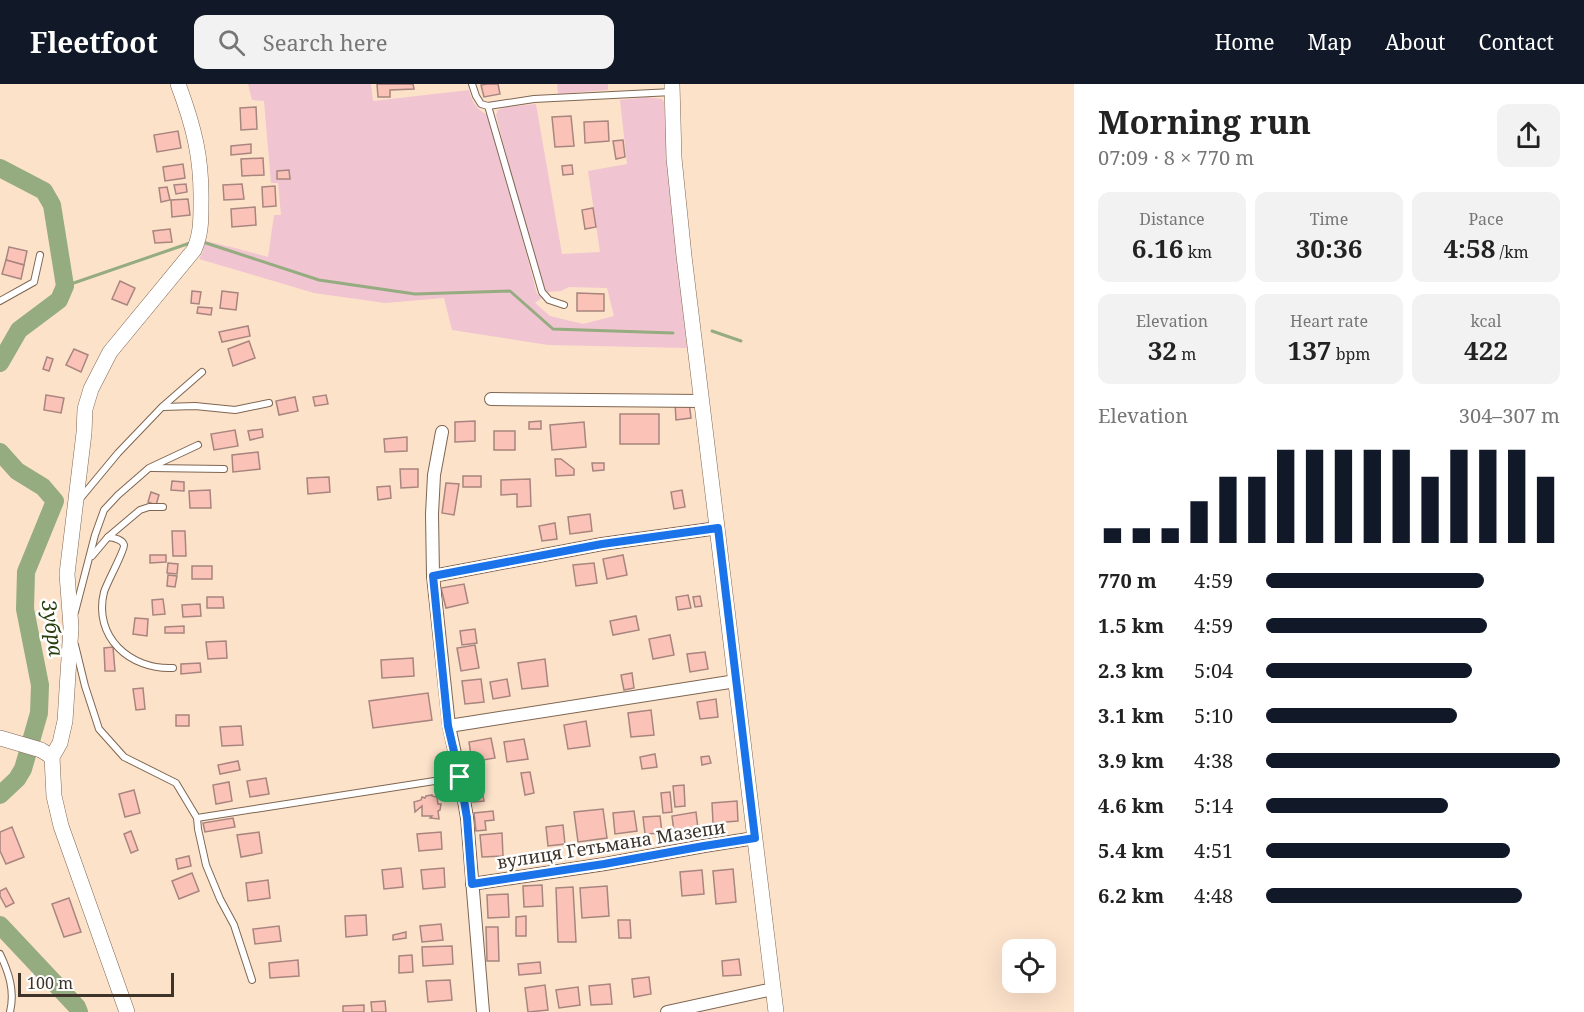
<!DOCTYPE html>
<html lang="en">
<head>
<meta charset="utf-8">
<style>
	:root { --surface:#fff; --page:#f2f2f2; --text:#222; --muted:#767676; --accent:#111827 }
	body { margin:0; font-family:"Noto Serif",serif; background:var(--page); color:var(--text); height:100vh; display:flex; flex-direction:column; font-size:22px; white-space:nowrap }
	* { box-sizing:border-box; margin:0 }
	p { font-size:20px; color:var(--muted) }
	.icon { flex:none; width:33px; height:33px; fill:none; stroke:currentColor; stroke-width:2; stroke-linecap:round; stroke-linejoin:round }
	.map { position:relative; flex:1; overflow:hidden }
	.panel { display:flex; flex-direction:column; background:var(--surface); width:510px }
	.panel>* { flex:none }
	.buttons { position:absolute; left:1002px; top:855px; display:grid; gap:12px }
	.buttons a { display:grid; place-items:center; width:54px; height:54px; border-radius:12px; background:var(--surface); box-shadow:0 6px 24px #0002; font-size:30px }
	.scale { position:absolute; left:18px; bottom:15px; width:156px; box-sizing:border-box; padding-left:6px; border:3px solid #3d3329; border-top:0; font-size:16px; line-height:21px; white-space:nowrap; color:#3d3329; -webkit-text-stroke:4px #fff; paint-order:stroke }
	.pin { position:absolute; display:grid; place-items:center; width:51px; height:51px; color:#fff; margin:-26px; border-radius:12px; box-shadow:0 3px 9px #0006 }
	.round { display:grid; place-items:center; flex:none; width:63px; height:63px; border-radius:12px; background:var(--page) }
	.head { display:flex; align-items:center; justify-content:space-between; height:102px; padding:0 24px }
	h1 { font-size:33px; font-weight:700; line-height:45px }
	.figures { display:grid; grid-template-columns:repeat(3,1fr); gap:9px; height:102px; padding:6px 24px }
	.figures div { display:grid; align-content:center; border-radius:12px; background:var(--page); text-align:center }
	.figures b { font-size:26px; font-weight:700 }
	.figures small { font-size:16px; font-weight:400 }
	.figures p { font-size:16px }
	.chart { height:168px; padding:12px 24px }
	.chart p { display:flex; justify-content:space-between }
	.chart svg { width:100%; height:108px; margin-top:6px; stroke:var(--accent); stroke-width:6 }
	ul { padding:0 24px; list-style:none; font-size:20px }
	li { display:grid; grid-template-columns:96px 72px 1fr; align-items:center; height:45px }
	li i { height:15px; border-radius:8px; background:var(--accent) }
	header { display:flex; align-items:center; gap:36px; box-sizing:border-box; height:84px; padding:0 30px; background:var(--accent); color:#fff }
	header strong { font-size:28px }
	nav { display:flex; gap:33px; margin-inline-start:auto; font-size:21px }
	.search { width:420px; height:54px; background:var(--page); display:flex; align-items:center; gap:15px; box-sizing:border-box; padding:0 21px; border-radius:12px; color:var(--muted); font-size:22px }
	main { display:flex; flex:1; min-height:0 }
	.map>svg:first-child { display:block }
</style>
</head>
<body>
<header>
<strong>Fleetfoot</strong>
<div class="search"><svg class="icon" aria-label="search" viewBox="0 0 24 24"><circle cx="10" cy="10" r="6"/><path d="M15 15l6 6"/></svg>Search here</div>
<nav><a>Home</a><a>Map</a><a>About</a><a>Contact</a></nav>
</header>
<main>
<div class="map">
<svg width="1074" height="928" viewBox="0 0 1074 928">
	<rect width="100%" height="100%" fill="#fde2ca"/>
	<g fill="#f0c4d0">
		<path d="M248 0H371L373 17 469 6C472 19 478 27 490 32L537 210 543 213 535 219 550 232 583 240 614 232 607 204 569 203 561 207 547 208 544 204 507 75 496 31 498 26 506 23 536 20 562 170 600 168 588 87 627 80 620 16 647 13 662 15 664 18 671 116 687 264 548 261 452 246 444 214 385 219 314 209 199 175 203 168 205 157 235 164 268 173 274 131H281L278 99H271L264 17 252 16Z"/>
		<path d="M557 0H608V6L558 10Z"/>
	</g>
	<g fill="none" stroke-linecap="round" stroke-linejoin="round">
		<g stroke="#95ab80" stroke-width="3">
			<path d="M206 159 319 196 415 210 510 207 553 245 673 249"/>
			<path d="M65 202 190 159"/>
			<path d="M712 247 741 257"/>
		</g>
		<g stroke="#95ab80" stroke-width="18">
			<path d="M0 84 44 107 52 121 65 202 59 216 19 246 0 279"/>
			<path d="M0 368 17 387 43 403 55 417 26 488 25 525 40 601 39 629 23 685 17 695 0 711"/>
			<path d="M0 841 77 923 79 928"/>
		</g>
	</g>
	<g fill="#fbc3b8" stroke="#a8857e" stroke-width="1.5">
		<path d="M377 0H413L414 5 390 6V13H378Z"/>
		<path d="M487 0H498L500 10 484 13 481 1Z"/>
		<path d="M256 23 257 45 241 46 240 24Z"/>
		<path d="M571 32 574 62 555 63 552 33Z"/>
		<path d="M608 37 609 57 585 59 584 38Z"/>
		<path d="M178 47 181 64 157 68 154 51Z"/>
		<path d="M623 56 625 73 616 75 613 57Z"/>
		<path d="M251 60V69L231 71V62Z"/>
		<path d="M263 74 264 91 242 92 241 75Z"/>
		<path d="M183 80 185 94 165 97 163 83Z"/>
		<path d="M572 81 573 90 563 91 562 82Z"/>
		<path d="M289 86 290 95H277V87Z"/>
		<path d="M186 100 187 108 176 110 174 101Z"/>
		<path d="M242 100 244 115 224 116 223 101Z"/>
		<path d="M275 102 276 122 263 123 262 103Z"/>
		<path d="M167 103 170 116 161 118 159 104Z"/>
		<path d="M188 115 190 131 172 133 171 116Z"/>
		<path d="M255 123 256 141 232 143 231 125Z"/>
		<path d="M593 124 596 143 585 145 582 126Z"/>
		<path d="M170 145 172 158 155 159 153 147Z"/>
		<path d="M9 163 27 167 24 181 6 176Z"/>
		<path d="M6 176 24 181 21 195 2 190Z"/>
		<path d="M120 197 135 204 127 221 112 215Z"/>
		<path d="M192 207 201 208 199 220 191 219Z"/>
		<path d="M222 207 238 209 236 226 220 224Z"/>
		<path d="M577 209 604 210V227H577Z"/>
		<path d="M198 223 212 224 211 231 197 229Z"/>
		<path d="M248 242 250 252 222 258 219 248Z"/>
		<path d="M249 257 255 274 233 282 228 265Z"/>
		<path d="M74 265 88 271 81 288 66 281Z"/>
		<path d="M47 273 53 275 49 287 43 285Z"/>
		<path d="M46 311 64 314 61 329 44 326Z"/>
		<path d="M326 311 328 320 315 322 313 313Z"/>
		<path d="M295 313 298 327 279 331 276 317Z"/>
		<path d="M689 318 691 334 676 336 675 319Z"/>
		<rect x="620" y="330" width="39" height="30"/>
		<path d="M475 337V357L455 358V338Z"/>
		<path d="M541 337V345H529V338Z"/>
		<path d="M584 338 586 363 552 366 550 341Z"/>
		<path d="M262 345 263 353 250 356 248 347Z"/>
		<path d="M235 346 238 362 214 366 211 350Z"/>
		<rect x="494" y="347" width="21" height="19"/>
		<path d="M407 353V367L385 368 384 355Z"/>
		<path d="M258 368 260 385 233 388 232 371Z"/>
		<path d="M555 375H561L574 385V391L556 392Z"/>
		<path d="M592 379H604V386L593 387Z"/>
		<path d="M400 385H418V403L401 404Z"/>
		<rect x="463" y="392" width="18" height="11"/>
		<path d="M329 393 330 408 308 410 307 394Z"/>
		<path d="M530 395 531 422 517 423V410L501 411V396Z"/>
		<path d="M172 397 184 398V407L171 406Z"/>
		<path d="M446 399 459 400 454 431 442 429Z"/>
		<path d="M390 402 391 414 378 416 377 403Z"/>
		<path d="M210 406 211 424H190L189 407Z"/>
		<path d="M682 406 685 423 674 425 671 408Z"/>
		<path d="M151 408 159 411 156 421 148 418Z"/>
		<path d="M590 430 592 447 570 450 568 433Z"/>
		<path d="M555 439 557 455 542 457 539 442Z"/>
		<path d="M172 447H185L186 472H173Z"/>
		<path d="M150 471H166V478L150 479Z"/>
		<path d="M623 471 627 491 607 495 603 475Z"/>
		<path d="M168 479 178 480 177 490 167 489Z"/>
		<path d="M594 479 597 499 576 502 573 481Z"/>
		<rect x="192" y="482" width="20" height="13"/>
		<path d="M168 491 177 492 175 503 167 502Z"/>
		<path d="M464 500 468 519 446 524 441 504Z"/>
		<path d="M688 511 691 524 678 526 676 513Z"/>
		<path d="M700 512 702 522 695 523 693 513Z"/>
		<path d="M207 513H223L224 524H207Z"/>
		<path d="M163 515 165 530 153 531 152 516Z"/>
		<path d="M200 520 201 532 183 533 182 521Z"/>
		<path d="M636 532 639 546 613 551 610 537Z"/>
		<path d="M135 534 148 535 147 552 133 550Z"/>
		<path d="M184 542V549H165V543Z"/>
		<path d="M475 545 477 559 462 561 460 547Z"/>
		<path d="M670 551 674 571 653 575 649 555Z"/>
		<path d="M226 557 227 574 208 575 206 558Z"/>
		<path d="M475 561 479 584 461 587 457 564Z"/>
		<path d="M113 563 115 587H105L104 564Z"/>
		<path d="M705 568 708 585 690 588 687 570Z"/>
		<path d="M413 574 414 592 382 594 381 576Z"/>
		<path d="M545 575 548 602 522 605 518 579Z"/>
		<path d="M200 579 201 588 181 590V580Z"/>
		<path d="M632 589 634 604 624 606 621 591Z"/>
		<path d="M481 595 484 618 465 620 462 597Z"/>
		<path d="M507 595 510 612 493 615 490 598Z"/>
		<path d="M143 604 145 625 136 626 133 605Z"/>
		<path d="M428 609 432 636 373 644 369 617Z"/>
		<path d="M716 615 718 633 700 635 697 618Z"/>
		<path d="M651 626 654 651 631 653 628 629Z"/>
		<rect x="176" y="631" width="13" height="11"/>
		<path d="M586 637 590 662 568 665 564 641Z"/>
		<path d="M241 642 243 661 222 662 220 643Z"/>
		<path d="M491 654 495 674 472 678 469 658Z"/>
		<path d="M524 655 528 675 507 678 504 658Z"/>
		<path d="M655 670 657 683 642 685 640 673Z"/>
		<path d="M709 672 711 679 702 681 701 673Z"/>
		<path d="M238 677 240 686 220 690 218 681Z"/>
		<path d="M530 688 534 709 525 711 521 689Z"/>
		<path d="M266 694 269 710 250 713 247 697Z"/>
		<path d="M480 695 484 717 473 718 470 697Z"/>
		<path d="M229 698 232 717 216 720 213 701Z"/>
		<path d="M684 701 685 722 675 723 673 702Z"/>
		<path d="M134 706 140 729 125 733 119 710Z"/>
		<path d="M670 708 672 728 663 729 661 709Z"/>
		<path d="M432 711V712L437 713 438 720H441L440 726 438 727 439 735 430 734 432 732H422V722L415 728 414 718 421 716 422 713 425 714 426 712Z"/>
		<path d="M737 717 738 737 713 739 712 719Z"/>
		<path d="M603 725 607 754 578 758 574 728Z"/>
		<path d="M493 727 494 736 485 737 486 746 476 747 474 729Z"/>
		<path d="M634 727 637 747 615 750 613 729Z"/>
		<path d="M696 728 698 745 674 748 672 732Z"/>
		<path d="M660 732 662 749 645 750 643 733Z"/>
		<path d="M233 734 235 743 205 748 203 739Z"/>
		<path d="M563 741 565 760 548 762 546 743Z"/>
		<path d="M12 743 24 773 6 780 0 767V748Z"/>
		<path d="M131 747 138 766 131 769 124 750Z"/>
		<path d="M259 748 262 769 241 773 237 751Z"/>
		<path d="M441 748 442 765 419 767 417 750Z"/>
		<path d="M502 749 503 772 482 773 480 751Z"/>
		<path d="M189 772 191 782 178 785 176 775Z"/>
		<path d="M401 784 403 803 384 805 382 786Z"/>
		<path d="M444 784 445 803 423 805 421 786Z"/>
		<path d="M733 785 736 818 716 820 713 787Z"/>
		<path d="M702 786 704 810 682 812 680 788Z"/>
		<path d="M192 789 199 807 179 815 172 797Z"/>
		<path d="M268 796 270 814 248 817 246 799Z"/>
		<path d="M542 801 543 822 524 823 523 802Z"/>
		<path d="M607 802 609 832 582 834 580 804Z"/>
		<path d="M573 803 576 858H558L556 804Z"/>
		<path d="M6 804 14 819 6 823 0 812V807Z"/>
		<path d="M508 810 509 833 488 834 487 811Z"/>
		<path d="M69 814 81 848 64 853 52 820Z"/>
		<path d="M366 831 367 851 346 853 345 832Z"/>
		<path d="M526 832V852H516V833Z"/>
		<path d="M618 836H630L631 854H619Z"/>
		<path d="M441 840 443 856 422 858 420 842Z"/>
		<path d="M279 842 281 857 255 860 253 845Z"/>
		<path d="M486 843H498L499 877H487Z"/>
		<path d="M406 848V854L393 856V851Z"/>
		<path d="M452 862 453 880 423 882 422 863Z"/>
		<path d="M412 871 413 888 399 889V872Z"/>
		<path d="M739 875 741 891 723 892 722 877Z"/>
		<path d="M298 876 299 892 270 894 269 879Z"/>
		<path d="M540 878 541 889 519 891 518 880Z"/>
		<path d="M649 893 651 910 634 913 632 895Z"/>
		<path d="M450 896 452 916 428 918 426 897Z"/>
		<path d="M610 900 612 920 591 921 589 902Z"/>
		<path d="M545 901 548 926 528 928 525 904Z"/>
		<path d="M578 903 580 921 559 924 556 906Z"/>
		<path d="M385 917 386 928H372L371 918Z"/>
		<path d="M364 921V928H343V922Z"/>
	</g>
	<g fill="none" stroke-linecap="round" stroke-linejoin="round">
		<g stroke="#7e6651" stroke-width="8">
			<g id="service">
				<path d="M472 0 476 12 481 20 488 22"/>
				<path d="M0 217 34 198 40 171"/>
				<path d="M564 221 549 216 542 208 488 22 534 15 672 8"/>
				<path d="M163 323 195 322 235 326 269 319"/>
				<path d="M152 384 224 385"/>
				<path d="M79 416 118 369 162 323 202 288"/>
				<path d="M108 453 140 426 149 423H163"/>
				<path d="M92 472 108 453C114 454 122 455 124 461 125 466 107 498 104 508 93 553 130 586 173 584"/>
				<path d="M75 528 95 451 104 426 118 411 149 384 198 361"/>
				<path d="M75 561 85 602 99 645 124 673 176 699 197 734 460 693"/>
				<path d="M197 734 198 745 206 781 220 815 234 841 252 896"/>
				<path d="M0 870C9 889 15 907 10 928"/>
			</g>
		</g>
		<g stroke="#7e6651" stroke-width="14">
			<g id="minor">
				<path d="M491 315 702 317"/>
				<path d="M442 348 434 391 432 430 433 492 449 642 460 693 467 734 483 928"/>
				<path d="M433 492 602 460 718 444"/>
				<path d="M449 642 736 597"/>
				<path d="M472 800 605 780 704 762 755 754"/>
				<path d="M667 928 773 905"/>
			</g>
		</g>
		<g stroke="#7e6651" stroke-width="16">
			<g id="tertiary">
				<path d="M672 0 674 74 684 172 776 928"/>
				<path d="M0 654 41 666 52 673"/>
				<path d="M127 928 61 742 54 712 52 673 60 659 65 637 71 543 67 490 84 349 85 325 91 305 110 268 194 166C201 151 201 136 201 120 202 74 194 43 178 0"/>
			</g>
		</g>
		<use href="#service" stroke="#fff" stroke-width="6"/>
		<use href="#minor" stroke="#fff" stroke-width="12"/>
		<use href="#tertiary" stroke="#fff" stroke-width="15"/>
	</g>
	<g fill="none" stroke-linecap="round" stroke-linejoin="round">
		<g stroke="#fff" stroke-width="12">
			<path id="route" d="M718 444 755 754 704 762 604 780 472 800 467 734 460 693 448 642 433 492 602 460Z"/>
		</g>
		<use href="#route" stroke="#1a73e8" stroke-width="8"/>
	</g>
	<g text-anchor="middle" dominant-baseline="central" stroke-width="5" stroke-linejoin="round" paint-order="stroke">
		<g font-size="18" fill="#3d3329" stroke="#fff">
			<text transform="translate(611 760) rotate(-9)">вулиця Гетьмана Мазепи</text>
		</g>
		<g font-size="20" font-style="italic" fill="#2b4010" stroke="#fff">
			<text transform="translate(53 544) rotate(82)">Зубра</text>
		</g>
	</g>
</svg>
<div class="buttons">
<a><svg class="icon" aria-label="locate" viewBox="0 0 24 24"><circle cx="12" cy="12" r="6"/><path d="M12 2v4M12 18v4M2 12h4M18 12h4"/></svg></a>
</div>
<div class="scale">100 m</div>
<div class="pin" style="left:460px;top:693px;background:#1e9e55"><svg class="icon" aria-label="arrive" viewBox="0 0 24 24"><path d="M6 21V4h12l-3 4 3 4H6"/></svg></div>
</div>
<section class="panel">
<div class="head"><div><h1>Morning run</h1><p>07:09 · 8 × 770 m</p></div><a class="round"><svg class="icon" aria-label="share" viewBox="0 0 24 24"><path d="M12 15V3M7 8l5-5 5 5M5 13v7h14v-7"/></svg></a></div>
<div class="figures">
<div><p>Distance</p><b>6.16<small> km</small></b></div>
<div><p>Time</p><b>30:36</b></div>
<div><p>Pace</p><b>4:58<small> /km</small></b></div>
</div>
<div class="figures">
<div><p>Elevation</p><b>32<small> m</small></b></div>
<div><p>Heart rate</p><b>137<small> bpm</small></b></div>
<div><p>kcal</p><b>422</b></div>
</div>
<div class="chart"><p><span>Elevation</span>304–307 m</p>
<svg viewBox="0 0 160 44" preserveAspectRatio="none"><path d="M5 44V38M15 44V38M25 44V38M35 44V27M45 44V17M55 44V17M65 44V6M75 44V6M85 44V6M95 44V6M105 44V6M115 44V17M125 44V6M135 44V6M145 44V6M155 44V17"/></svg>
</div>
<ul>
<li><b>770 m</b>4:59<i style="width:74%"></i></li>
<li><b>1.5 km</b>4:59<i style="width:75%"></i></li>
<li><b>2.3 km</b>5:04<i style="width:70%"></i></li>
<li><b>3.1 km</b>5:10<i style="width:65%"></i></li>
<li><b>3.9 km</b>4:38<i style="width:100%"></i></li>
<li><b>4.6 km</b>5:14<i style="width:62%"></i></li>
<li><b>5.4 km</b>4:51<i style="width:83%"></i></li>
<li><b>6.2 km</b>4:48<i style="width:87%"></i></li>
</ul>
</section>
</main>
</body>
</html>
